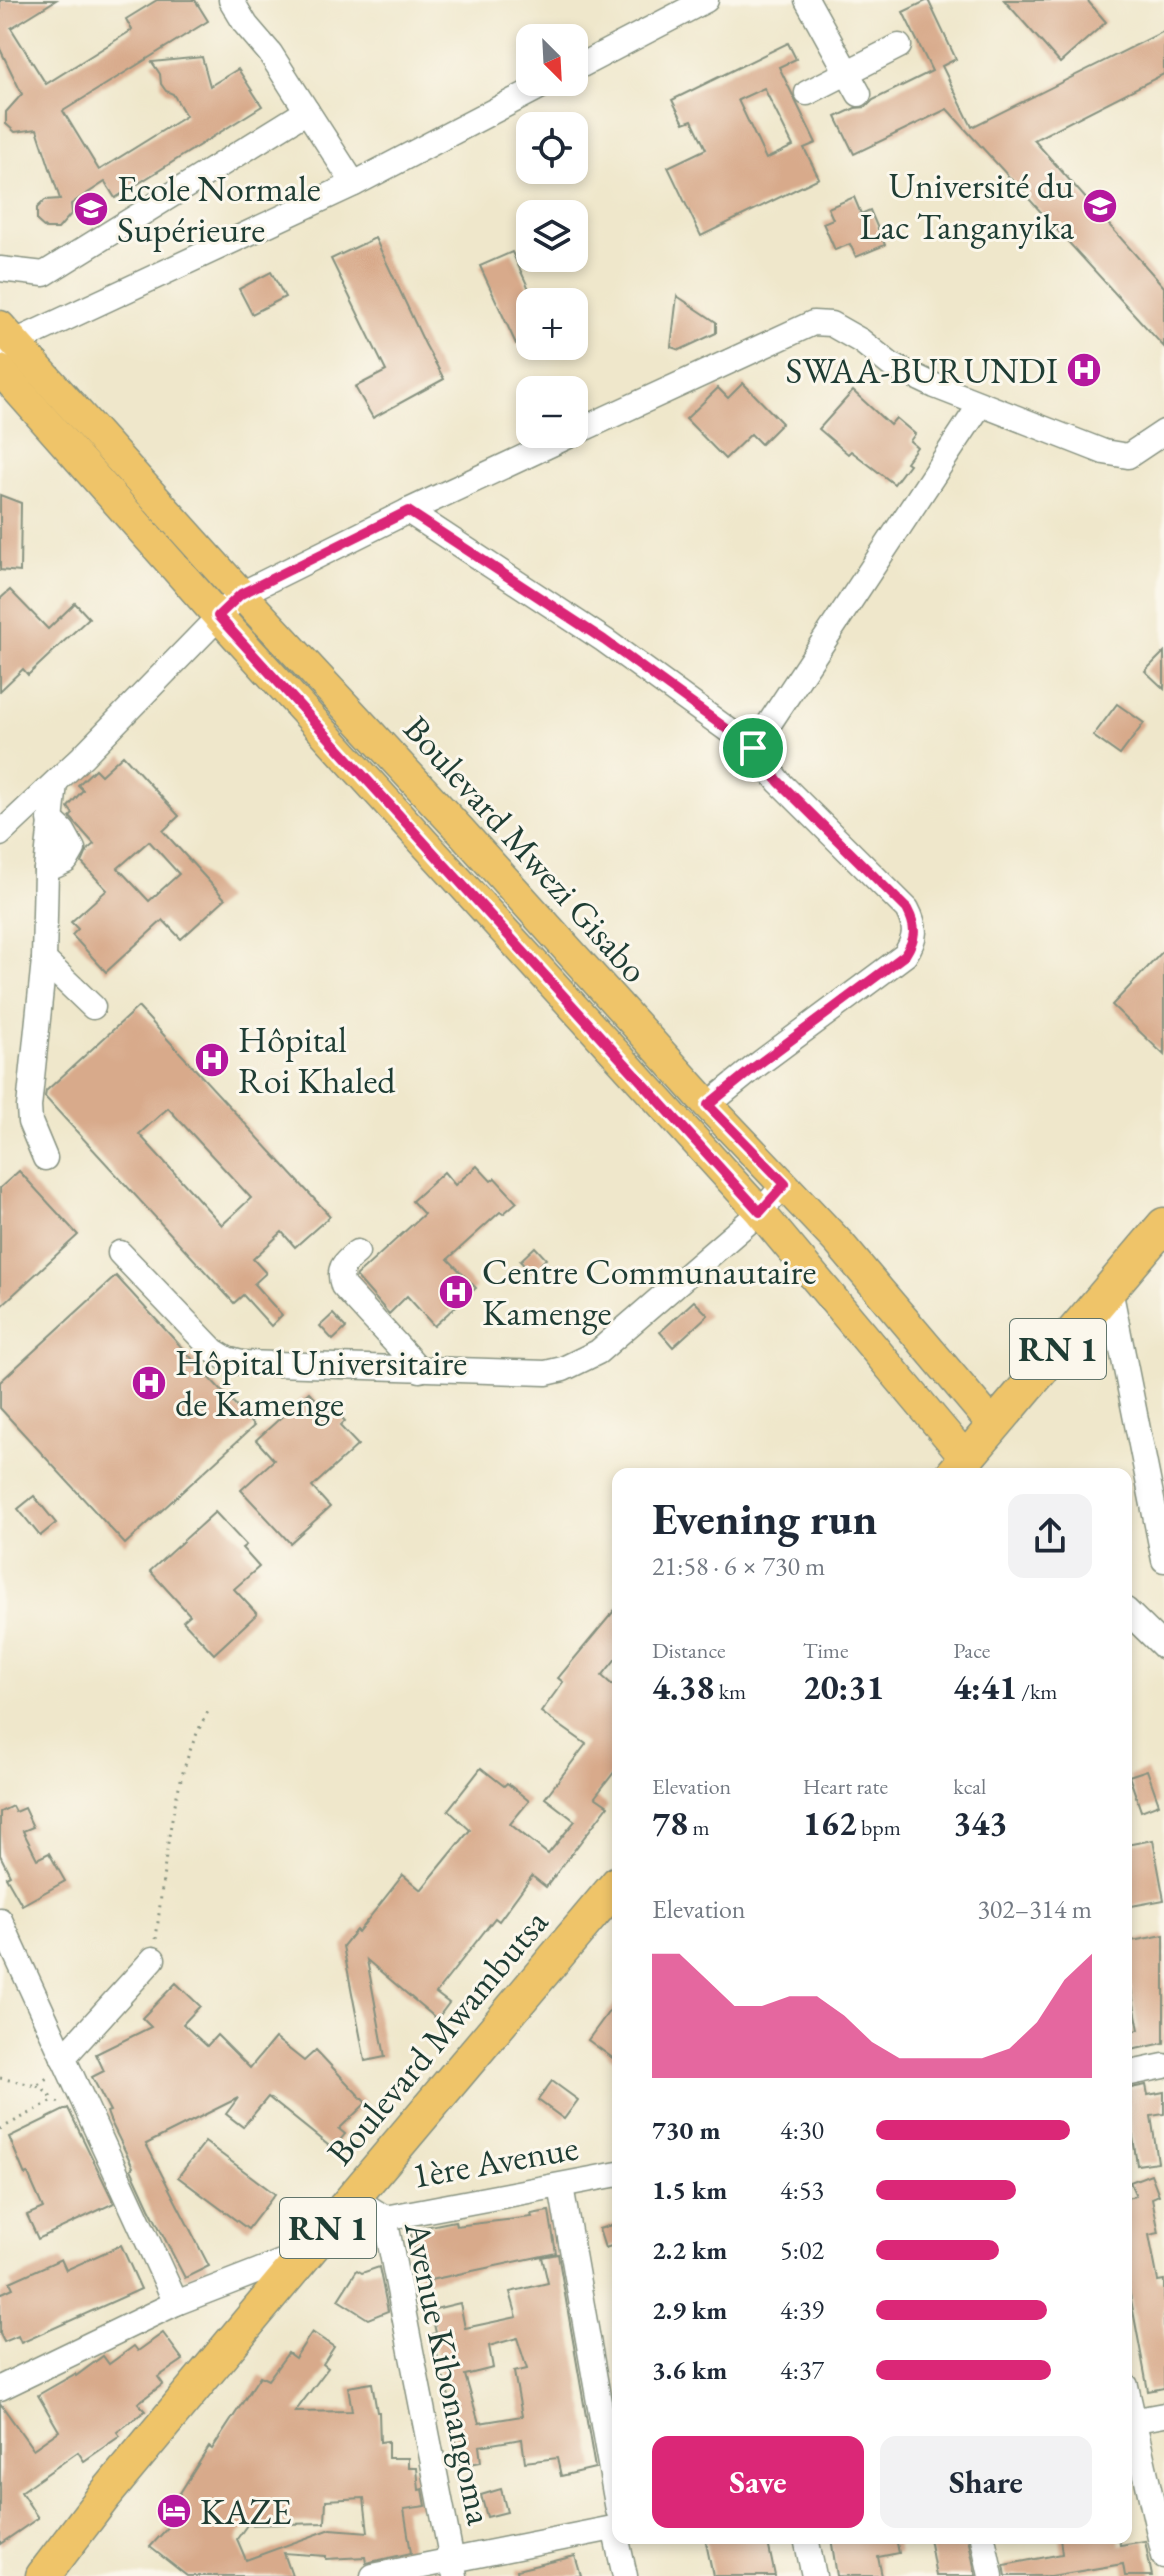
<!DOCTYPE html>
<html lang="en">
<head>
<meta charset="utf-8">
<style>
	:root { --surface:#fff; --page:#f2f2f3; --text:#1f2937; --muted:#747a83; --accent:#db2777 }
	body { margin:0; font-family:"EB Garamond",serif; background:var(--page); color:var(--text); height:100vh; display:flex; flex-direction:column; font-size:30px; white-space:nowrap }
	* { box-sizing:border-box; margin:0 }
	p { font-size:26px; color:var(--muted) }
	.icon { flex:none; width:44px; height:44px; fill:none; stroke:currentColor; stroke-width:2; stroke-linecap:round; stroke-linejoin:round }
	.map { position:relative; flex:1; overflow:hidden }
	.panel { position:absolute; left:612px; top:1468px; width:520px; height:1076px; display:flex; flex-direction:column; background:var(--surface); border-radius:16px; box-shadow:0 4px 12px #0003 }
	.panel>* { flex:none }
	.needle { width:52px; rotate:156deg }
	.tools { position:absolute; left:516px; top:24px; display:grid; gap:16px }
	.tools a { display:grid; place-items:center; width:72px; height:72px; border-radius:16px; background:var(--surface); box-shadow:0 4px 12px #0003; font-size:40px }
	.pin { position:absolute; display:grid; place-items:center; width:68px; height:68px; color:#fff; margin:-34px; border:4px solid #fff; border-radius:50%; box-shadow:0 2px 8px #0007 }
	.round { display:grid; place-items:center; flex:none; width:84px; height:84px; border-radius:16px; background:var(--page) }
	.overview { display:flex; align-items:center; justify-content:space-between; height:136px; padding:0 40px }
	h1 { font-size:44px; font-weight:700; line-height:60px }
	.stats { display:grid; grid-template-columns:repeat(3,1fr); gap:12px; height:136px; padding:8px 40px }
	.stats div { display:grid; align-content:center }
	.stats b { font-size:34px; font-weight:700 }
	.stats small { font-size:22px; font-weight:400 }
	.stats p { font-size:22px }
	.chart { height:224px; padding:16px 40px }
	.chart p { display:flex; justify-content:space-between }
	.chart svg { width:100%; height:144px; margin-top:8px; fill:var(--accent); opacity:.7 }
	.button { display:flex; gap:16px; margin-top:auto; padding:16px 40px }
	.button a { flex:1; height:92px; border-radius:16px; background:var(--accent); color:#fff; font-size:32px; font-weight:700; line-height:92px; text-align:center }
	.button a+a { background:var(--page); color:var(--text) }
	ul { padding:0 40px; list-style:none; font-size:26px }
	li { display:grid; grid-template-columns:128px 96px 1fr; align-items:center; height:60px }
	li i { height:20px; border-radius:10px; background:var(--accent) }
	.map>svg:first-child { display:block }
</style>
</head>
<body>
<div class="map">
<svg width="1164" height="2576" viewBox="0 0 1164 2576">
	<rect width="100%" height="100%" fill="#fbf7ec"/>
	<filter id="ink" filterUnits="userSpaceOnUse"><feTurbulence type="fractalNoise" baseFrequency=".0125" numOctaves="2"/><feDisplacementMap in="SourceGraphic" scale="16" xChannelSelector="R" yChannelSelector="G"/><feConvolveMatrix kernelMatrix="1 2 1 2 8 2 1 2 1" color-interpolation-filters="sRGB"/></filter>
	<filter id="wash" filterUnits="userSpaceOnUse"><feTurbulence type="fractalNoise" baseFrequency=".006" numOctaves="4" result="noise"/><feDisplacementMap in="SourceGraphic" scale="32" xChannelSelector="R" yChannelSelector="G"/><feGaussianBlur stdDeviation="1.8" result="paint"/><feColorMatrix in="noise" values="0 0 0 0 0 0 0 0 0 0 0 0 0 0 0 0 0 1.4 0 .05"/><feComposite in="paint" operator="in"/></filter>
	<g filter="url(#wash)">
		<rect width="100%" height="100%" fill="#efe7cb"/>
		<g id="blocks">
			<g fill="#d8aa8b" fill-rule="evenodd">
				<path d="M0 0H56L11 28 46 84 132 30 126 19 157 0H195L208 21 63 111 99 170 186 116 173 94 166 91 161 84 160 74 152 62 202 57 210 86 238 69 262 106 115 198 105 182 71 204 72 213 58 229H46L37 221V208L45 200 60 199 37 129 15 132 6 124V112L22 94 0 49Z"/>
				<path d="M928 0 956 59 942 66 972 127 1164 31V74L1034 140 1164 287V347L947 109 854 154 836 117 855 108 866 107 873 100 932 71 903 12Z"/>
				<path d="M1004 0H1087L1106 22 1060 63Z"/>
				<path d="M788 43 796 59 779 67 816 143 804 148 819 178 701 236 668 167 706 149 692 120 684 123 672 100ZM764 88 793 146 766 159 738 100Z"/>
				<path d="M854 197 861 214 870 210 885 245 856 257 850 244 835 250 823 223 833 219 828 208Z"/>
				<path d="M375 238 425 344 444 379 373 418 355 387 386 371 331 259Z"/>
				<path d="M512 252 535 302H530V338L516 344 480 266Z"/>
				<path d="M271 272 285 297 252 314 239 289Z"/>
				<path d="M677 296 716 322V333L680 350 671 347Z"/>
				<path d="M743 383 782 423 761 444 751 434 725 459 686 419 718 388 728 398Z"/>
				<path d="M853 391 890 425 896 418 915 434 910 441 917 447 906 462 909 464 894 484 851 451 848 454 819 429Z"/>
				<path d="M0 495 21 503 20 572 0 570Z"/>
				<path d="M10 590 48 629 75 603 89 618 28 675 23 669 0 691V599Z"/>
				<path d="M1164 652V689L1145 671Z"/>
				<path d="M1117 704 1144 723 1120 755 1093 736Z"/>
				<path d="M123 755 179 816 163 831 225 899 181 939 163 920 106 972 72 935 78 929 71 922 107 890 82 863 88 849 94 844 70 817 73 814 68 807 83 790 78 785 95 769 101 775ZM149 841 179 874 149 901 118 868Z"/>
				<path d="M1164 950V1055L1112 1005Z"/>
				<path d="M138 1007 330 1216 295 1247 282 1232 253 1259 266 1273 254 1284 282 1315 271 1326 243 1295 234 1303 45 1097 46 1091ZM168 1108 251 1198 222 1225 139 1134Z"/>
				<path d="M477 1166 491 1181 495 1178 517 1202 503 1214 500 1212 448 1259 476 1288 434 1326 407 1296 389 1314 356 1276 424 1214 412 1201 444 1172 455 1185Z"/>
				<path d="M19 1171 78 1235 0 1307V1188Z"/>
				<path d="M535 1247 546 1259 531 1273 520 1261Z"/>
				<path d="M116 1276 254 1426 125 1544 0 1408V1382Z"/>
				<path d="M694 1301 708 1315 673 1347 660 1332Z"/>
				<path d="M333 1314 346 1328 333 1340 320 1326Z"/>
				<path d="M309 1392 327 1411 332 1407 345 1421 340 1426 358 1445 312 1487 330 1507 290 1543 241 1490 274 1460 256 1440Z"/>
				<path d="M34 1496 56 1523 40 1536 18 1509Z"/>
				<path d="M215 1512 246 1545 242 1548 259 1567 234 1589 257 1614 214 1654 183 1621 190 1615 150 1571Z"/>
				<path d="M618 1606V1656L602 1676 618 1690V1767L595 1797 608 1806 546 1887 532 1876 499 1921 495 1918 436 1993 449 2003 437 2019 367 1960 385 2057 365 2061 343 1946 356 1930 358 1932 403 1875 421 1890 470 1830 448 1810 481 1768 504 1786 507 1783 529 1801 510 1824 548 1854 575 1821 545 1798 586 1744 541 1712 563 1682 558 1678Z"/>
				<path d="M1147 1770 1159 1804 1141 1811 1129 1776Z"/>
				<path d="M12 1806 15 1812 24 1808 33 1827 23 1831 37 1859 49 1853 65 1881 22 1905 6 1877 10 1875 0 1855V1812Z"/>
				<path d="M1153 1840 1164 1900 1126 1907V1845Z"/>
				<path d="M1164 1935V2043L1126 2051V2032L1139 2030 1126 1962V1942Z"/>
				<path d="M176 1983 200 2006 183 2024 207 2046 217 2035 250 2068 275 2038 304 2061 316 2050 366 2103 339 2129 345 2134 333 2149 268 2097 243 2127 226 2114 238 2098 146 2144 209 2266 185 2278 149 2208 131 2169 133 2167 110 2120 107 2112 110 2111 92 2077 104 2071 96 2054 151 2027 142 2018Z"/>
				<path d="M618 1999V2062L588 2040Z"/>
				<path d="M552 2081 578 2100 564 2119 538 2100Z"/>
				<path d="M1146 2085 1148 2095 1164 2092V2114L1151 2116 1158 2162 1137 2165 1126 2089Z"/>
				<path d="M68 2108 114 2203 38 2239 27 2215 43 2208 28 2174 25 2175 9 2137Z"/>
				<path d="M205 2142 275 2194 248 2229 178 2177Z"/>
				<path d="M1151 2174 1159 2195 1152 2198 1159 2233 1149 2235 1158 2281 1164 2280V2388L1148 2391 1126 2273V2198L1136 2196 1130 2182Z"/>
				<path d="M549 2211 556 2253 421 2282 410 2230 455 2221 456 2226 532 2217 531 2214Z"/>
				<path d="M618 2223V2244L605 2248 599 2229Z"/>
				<path d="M121 2245 141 2289 21 2343 18 2336 4 2342 0 2334V2294L13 2288 10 2282 61 2259 66 2270Z"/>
				<path d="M558 2254 595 2468 561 2476 557 2458 525 2462 522 2439 479 2446 481 2462 460 2466 454 2428 458 2427 444 2379H442L433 2334 436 2333 431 2310 460 2303 465 2328 517 2317 510 2292 548 2283 542 2257ZM517 2338 527 2369 514 2372 522 2416 479 2423 465 2375 493 2368 489 2346Z"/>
				<path d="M379 2267 388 2311 368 2319 338 2300 357 2270 362 2273Z"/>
				<path d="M312 2332 334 2347 323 2364 328 2368 295 2412 352 2411 348 2387 372 2383 377 2412H379L380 2442 388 2441V2458H408V2468H417L419 2490 423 2489 426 2506 404 2509 411 2553 366 2563 365 2557 326 2559V2556L284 2553 292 2576H187L150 2547 183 2511 176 2506 178 2503 175 2501 209 2447 212 2449 260 2376 268 2380 288 2353 295 2358ZM364 2498 368 2532 331 2529 246 2560 237 2539 247 2525 325 2523 326 2500Z"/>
				<path d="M163 2333 183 2360 158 2377 163 2384 138 2403 145 2411 117 2432 120 2436 84 2461 78 2452 21 2492 38 2518 0 2544V2403L33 2449 59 2431 38 2395 75 2374 76 2376 103 2356 109 2364 134 2346 138 2351Z"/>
				<path d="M501 2489 507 2512 487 2517 481 2495Z"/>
				<path d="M705 2538H767L775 2576H713Z"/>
				<path d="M831 2538H896L899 2553 878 2557 882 2576H837Z"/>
				<path d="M929 2538H968L976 2576H936Z"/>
				<path d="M1060 2538H1119L1120 2545 1145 2541 1152 2576H1125L1123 2564 1051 2576H1006L1004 2565 1062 2554Z"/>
				<path d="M575 2556 581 2576H518L517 2570Z"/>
			</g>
		</g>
	</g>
	<g filter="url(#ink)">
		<use href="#blocks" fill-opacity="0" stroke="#879280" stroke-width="2"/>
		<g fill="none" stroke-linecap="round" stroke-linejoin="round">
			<g stroke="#879280" stroke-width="27">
				<g id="minor">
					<path d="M807 0 859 94"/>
					<path d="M574 69 706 0"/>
					<path d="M807 93 899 46"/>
					<path d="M307 111 354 184"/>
					<path d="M0 269 44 274 307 111 270 53 246 25 231 0"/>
					<path d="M0 349 354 184 549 82"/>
					<path d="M574 433 813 323 831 324 861 341 891 365 935 386 1104 452 1128 456 1164 432"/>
					<path d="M408 511 604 640 753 748 779 782 907 909C917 928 916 938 905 955L756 1066 708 1105"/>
					<path d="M753 748 980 405"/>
					<path d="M0 834 82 757 241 594 408 511 573 434"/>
					<path d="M46 870 66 861 73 849 63 831 50 819"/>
					<path d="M44 960 93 1007"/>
					<path d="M45 1158 30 1122 29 1107 44 960 46 870 55 783"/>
					<path d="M357 1252C344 1263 337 1268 343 1286L420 1370"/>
					<path d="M120 1253 214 1351 227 1359 242 1363 546 1373 563 1369 598 1352 760 1212 785 1184"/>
					<path d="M1110 1289 1164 1560"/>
					<path d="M1126 1610 1164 1647"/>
					<path d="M0 1920 176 2303"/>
					<path d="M63 2058 153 1959"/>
					<path d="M1126 2074 1164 2066"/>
					<path d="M561 2186 618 2510"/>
					<path d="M354 2198 385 2218 455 2576"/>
					<path d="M385 2218 618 2174"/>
					<path d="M1126 2386 1164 2556"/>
					<path d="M0 2388 176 2303 302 2254"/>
					<path d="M1126 2422 1164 2415"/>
					<path d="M614 2527 625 2576"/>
					<path d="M806 2538 814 2576"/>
					<path d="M983 2538 991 2576"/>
					<path d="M373 2576 618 2527"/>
				</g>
			</g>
			<g stroke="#879280" stroke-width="33">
				<g id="major">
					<path d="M0 326 241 594 460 830 708 1105 839 1243 993 1425"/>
					<path d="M0 370 218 616 760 1212 966 1458"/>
				</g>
			</g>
			<g stroke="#879280" stroke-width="37">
				<g id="highway">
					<path d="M953 1474 1164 1225"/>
					<path d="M43 2576 104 2496 257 2312 618 1883"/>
				</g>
			</g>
			<g stroke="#879280" stroke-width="3" stroke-dasharray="2 6" stroke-linecap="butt">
				<path d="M156 1939C165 1866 171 1774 209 1710"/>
				<path d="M0 2078 37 2086 47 2078"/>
				<path d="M37 2086 48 2093 53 2101"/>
				<path d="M0 2129 53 2101 60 2103"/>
			</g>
			<use href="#minor" stroke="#fff" stroke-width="24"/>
			<use href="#major" stroke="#efc469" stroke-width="30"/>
			<use href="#highway" stroke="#efc469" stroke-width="34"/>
		</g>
	</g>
	<g fill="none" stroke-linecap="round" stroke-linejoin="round" filter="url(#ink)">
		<g stroke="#fff" stroke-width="16">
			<path id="route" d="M408 511 604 640 753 748 779 782 907 909C917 928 916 938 905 955L756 1066 708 1105 785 1184 760 1212 218 616 241 594Z"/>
		</g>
		<use href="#route" stroke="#db2777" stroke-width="10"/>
	</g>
	<defs>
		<g id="university-disc" transform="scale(1.8)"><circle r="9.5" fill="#b5179e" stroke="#fbf7ec"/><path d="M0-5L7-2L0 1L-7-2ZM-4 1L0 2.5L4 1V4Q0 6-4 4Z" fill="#fff"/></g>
		<g id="hospital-disc" transform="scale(1.8)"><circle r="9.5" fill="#b5179e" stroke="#fbf7ec"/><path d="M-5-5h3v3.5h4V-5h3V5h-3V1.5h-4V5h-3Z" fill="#fff"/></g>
		<g id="hotel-disc" transform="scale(1.8)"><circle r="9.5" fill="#b5179e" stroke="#fbf7ec"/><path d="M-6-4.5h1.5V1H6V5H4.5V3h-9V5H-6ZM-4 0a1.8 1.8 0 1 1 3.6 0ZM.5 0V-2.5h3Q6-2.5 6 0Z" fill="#fff"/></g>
	</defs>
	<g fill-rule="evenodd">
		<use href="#university-disc" x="1100" y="206"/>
		<use href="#university-disc" x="91" y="209"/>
		<use href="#hospital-disc" x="1084" y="370"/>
		<use href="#hospital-disc" x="212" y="1060"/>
		<use href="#hospital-disc" x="456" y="1292"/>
		<use href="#hospital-disc" x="149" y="1383"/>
		<use href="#hotel-disc" x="174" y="2511"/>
	</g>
	<g text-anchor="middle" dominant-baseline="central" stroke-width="6" stroke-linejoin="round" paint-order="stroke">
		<g fill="#fbf7ec" stroke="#61756b" stroke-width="2">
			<rect x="1010" y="1319" width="96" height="60" rx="6"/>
			<rect x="280" y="2198" width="96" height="60" rx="6"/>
		</g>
		<g font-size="34" font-weight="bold" fill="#1f3d34">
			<text x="1058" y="1349">RN 1</text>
			<text x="328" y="2228">RN 1</text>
		</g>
		<g font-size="36" fill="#1f3d34" stroke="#fbf7ec" text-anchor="start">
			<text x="1074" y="185" text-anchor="end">Université du<tspan x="1074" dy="41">Lac Tanganyika</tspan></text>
			<text x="117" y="188">Ecole Normale<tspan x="117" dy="41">Supérieure</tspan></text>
			<text x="1058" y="370" text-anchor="end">SWAA-BURUNDI</text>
			<text x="238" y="1039">Hôpital<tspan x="238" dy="41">Roi Khaled</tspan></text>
			<text x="482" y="1271">Centre Communautaire<tspan x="482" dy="41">Kamenge</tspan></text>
			<text x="175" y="1362">Hôpital Universitaire<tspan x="175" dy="41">de Kamenge</tspan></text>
			<text x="200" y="2511">KAZE</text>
		</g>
		<g font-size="36" fill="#1f3d34" stroke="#fbf7ec">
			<text transform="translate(526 849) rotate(48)">Boulevard Mwezi Gisabo</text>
			<text transform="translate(437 2037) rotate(-50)">Boulevard Mwambutsa</text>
			<text transform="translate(495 2161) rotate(-10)">1ère Avenue</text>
			<text transform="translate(449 2373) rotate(78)">Avenue Kibonangoma</text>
		</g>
	</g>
</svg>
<div class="tools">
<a><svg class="needle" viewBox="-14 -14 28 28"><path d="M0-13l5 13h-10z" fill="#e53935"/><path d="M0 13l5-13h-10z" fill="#747a83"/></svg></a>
<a><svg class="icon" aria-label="locate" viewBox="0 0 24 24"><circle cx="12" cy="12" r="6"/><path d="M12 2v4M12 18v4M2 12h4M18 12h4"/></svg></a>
<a><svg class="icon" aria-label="layers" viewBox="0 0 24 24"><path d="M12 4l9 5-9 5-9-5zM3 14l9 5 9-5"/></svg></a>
<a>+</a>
<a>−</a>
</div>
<div class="pin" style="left:753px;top:748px;background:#1e9e55"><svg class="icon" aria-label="arrive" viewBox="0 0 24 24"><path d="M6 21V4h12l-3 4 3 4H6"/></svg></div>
<section class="panel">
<div class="overview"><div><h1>Evening run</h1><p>21:58 · 6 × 730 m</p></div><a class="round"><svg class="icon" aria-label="share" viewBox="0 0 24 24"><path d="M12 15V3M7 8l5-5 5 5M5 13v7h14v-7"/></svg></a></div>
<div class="stats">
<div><p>Distance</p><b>4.38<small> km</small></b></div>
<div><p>Time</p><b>20:31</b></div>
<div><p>Pace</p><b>4:41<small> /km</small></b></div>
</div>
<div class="stats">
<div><p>Elevation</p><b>78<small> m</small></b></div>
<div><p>Heart rate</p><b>162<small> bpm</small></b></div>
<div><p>kcal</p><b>343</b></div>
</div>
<div class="chart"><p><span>Elevation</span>302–314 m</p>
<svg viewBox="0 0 160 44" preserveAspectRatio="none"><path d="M0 44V6L10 6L20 14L30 22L40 22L50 19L60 19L70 25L80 33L90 38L100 38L110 38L120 38L130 35L140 27L150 14L160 6V44z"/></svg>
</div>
<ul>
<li><b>730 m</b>4:30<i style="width:90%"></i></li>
<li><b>1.5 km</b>4:53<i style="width:65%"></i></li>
<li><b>2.2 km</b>5:02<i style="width:57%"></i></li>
<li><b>2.9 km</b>4:39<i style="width:79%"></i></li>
<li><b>3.6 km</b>4:37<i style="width:81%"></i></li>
</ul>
<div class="button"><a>Save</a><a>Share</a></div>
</section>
</div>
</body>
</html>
